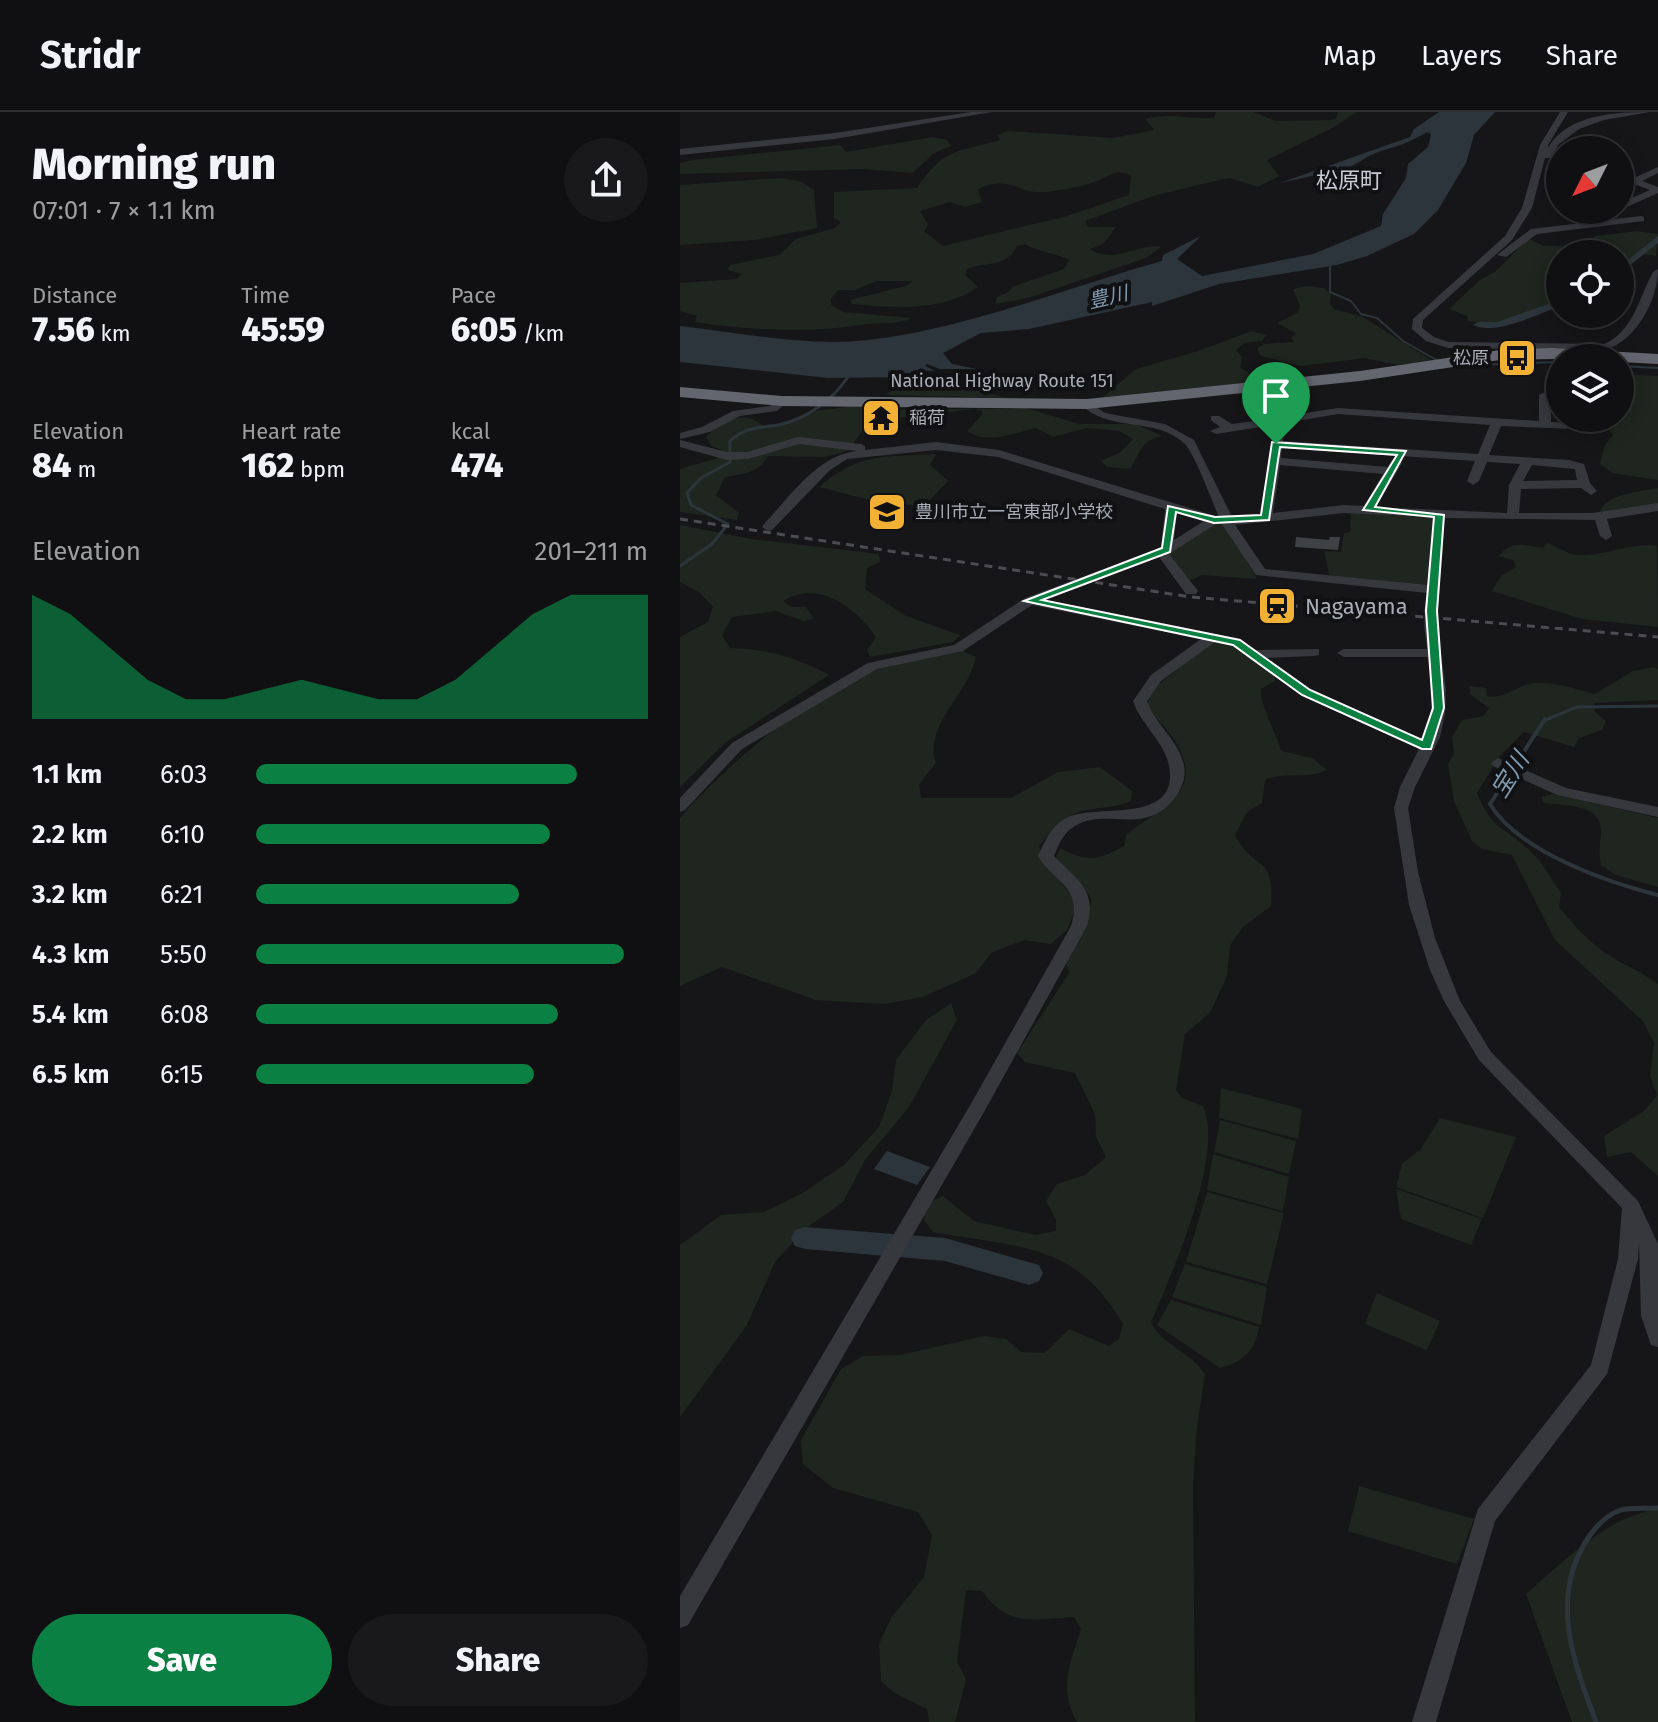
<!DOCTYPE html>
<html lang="en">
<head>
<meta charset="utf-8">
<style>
	:root { --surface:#101012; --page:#19191b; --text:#f1f3f6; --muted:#9c9d9f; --line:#303032; --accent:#0b8043 }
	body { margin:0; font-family:"Fira Sans","Noto Sans JP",sans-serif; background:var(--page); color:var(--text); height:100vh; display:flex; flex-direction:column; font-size:30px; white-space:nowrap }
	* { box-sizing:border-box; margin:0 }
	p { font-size:26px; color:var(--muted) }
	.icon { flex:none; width:44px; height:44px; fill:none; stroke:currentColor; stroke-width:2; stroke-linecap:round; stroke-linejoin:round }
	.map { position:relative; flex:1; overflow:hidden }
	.drawer { display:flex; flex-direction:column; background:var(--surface); width:680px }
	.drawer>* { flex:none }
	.needle { width:52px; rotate:228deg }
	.tools { position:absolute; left:866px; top:24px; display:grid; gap:16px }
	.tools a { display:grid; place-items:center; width:88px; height:88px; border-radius:50%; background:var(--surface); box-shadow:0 4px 20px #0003,0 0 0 2px var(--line); font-size:40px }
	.pin { position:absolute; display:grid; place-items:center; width:68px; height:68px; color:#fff; margin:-82px -34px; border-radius:50% 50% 50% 0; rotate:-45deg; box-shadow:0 0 8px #0007 }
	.pin .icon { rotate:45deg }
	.round { display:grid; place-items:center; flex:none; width:84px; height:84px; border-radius:42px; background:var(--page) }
	.headline { display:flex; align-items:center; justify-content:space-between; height:136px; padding:0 32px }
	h1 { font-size:44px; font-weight:800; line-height:60px }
	.metrics { display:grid; grid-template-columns:repeat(3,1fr); gap:12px; height:136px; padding:8px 32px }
	.metrics div { display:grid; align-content:center }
	.metrics b { font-size:34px; font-weight:800 }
	.metrics small { font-size:22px; font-weight:400 }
	.metrics p { font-size:22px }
	.chart { height:224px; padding:16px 32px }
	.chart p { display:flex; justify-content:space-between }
	.chart svg { width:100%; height:144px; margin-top:8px; fill:var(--accent); opacity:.7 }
	.cta { display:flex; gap:16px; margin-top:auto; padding:16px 32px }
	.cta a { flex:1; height:92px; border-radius:48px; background:var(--accent); color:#fff; font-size:32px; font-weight:800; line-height:92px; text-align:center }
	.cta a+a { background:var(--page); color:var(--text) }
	ul { padding:0 32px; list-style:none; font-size:26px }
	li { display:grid; grid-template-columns:128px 96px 1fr; align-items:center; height:60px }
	li i { height:20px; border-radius:10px; background:var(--accent) }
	header { display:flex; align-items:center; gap:48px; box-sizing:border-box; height:112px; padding:0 40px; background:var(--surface); border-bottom:2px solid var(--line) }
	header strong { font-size:38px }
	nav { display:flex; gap:44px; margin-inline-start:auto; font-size:28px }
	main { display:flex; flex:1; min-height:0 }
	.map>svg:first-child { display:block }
</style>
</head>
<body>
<header>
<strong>Stridr</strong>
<nav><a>Map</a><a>Layers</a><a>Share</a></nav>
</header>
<main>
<section class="drawer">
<div class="headline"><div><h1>Morning run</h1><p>07:01 · 7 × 1.1 km</p></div><a class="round"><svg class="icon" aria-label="share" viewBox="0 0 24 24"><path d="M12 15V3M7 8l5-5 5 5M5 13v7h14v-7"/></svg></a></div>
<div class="metrics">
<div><p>Distance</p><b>7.56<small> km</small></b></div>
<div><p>Time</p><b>45:59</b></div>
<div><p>Pace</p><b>6:05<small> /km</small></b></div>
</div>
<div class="metrics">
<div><p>Elevation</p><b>84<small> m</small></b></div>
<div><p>Heart rate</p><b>162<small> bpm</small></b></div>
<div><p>kcal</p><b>474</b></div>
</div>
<div class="chart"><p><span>Elevation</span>201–211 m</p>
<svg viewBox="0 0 160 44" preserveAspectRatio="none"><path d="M0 44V6L10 12L20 22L30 32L40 38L50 38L60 35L70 32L80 35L90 38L100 38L110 32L120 22L130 12L140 6L150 6L160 6V44z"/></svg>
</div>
<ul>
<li><b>1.1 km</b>6:03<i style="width:82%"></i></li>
<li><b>2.2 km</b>6:10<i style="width:75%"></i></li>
<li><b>3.2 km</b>6:21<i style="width:67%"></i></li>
<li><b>4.3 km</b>5:50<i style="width:94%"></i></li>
<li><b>5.4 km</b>6:08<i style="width:77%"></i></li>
<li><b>6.5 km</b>6:15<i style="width:71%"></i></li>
</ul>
<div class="cta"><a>Save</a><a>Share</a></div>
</section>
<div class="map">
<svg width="978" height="1610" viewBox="0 0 978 1610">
	<rect width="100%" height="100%" fill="#161618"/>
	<g fill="#1e261f" fill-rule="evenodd">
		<path d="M536 0H573L596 9 650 8 656 7 658 0H677L652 16 587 48 599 64 578 75 550 66 539 68 473 84 405 109 408 115H436L423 132 410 137C435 153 457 131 481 135L466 146 348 186 315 192 317 185 329 180 332 175 384 157 389 148C374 140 360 141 345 132L337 134C327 156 307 149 287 157L285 163 298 175C263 200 212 196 172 192L170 188 226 174 233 169H197L174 178H158L151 187V193L163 200 232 206C217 213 204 210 189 212 133 221 72 219 15 210L17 204 0 199V171L56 167 62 162 47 158 50 153 99 143 116 127 155 116 161 110 154 106V80L237 76C266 34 277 41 320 28L318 23 328 19 433 26 474 18 465 7C492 0 509 8 534 6ZM440 60 451 63 449 83 387 104 263 134 244 119 248 113 240 99 270 90 285 95 302 90 298 77C329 62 340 83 366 80 381 78 403 75 417 69 426 65 429 62 440 60Z"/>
		<path d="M253 25 267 28 271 34 254 41 233 61 183 57 0 62V51L14 48 161 33 166 40Z"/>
		<path d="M100 66 120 69 134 78 137 116 75 128 0 133V73Z"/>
		<path d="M957 119 978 122 976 144 962 142 940 157V142H880V191L817 213 788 209 787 204 769 197 800 168 816 159 849 126C853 128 856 131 861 133 863 134 904 135 909 134L906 131 915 124Z"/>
		<path d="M627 174 644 176 651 183 650 192 654 197 683 205 751 248 718 253 685 246 621 254 581 244 577 237 584 232 614 230 611 226 616 221 597 211 617 201 620 194 613 177Z"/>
		<path d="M572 219 586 223 582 229 564 231 556 238 562 245 560 256 584 269 423 285 456 257 518 239Z"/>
		<path d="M940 262 978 264V368L933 361 920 352 925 333 933 323 920 306H940Z"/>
		<path d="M259 269 328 286 205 283 225 272Z"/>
		<path d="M168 294 218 298 346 296 399 312H456L482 324C461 328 460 341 450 357L427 355 421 349 441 340 453 327 439 319 407 316 373 325 356 316C334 321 308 333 287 319L302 303V299L295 297 217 306 201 301 193 303 169 338 161 341 144 345 88 344C77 362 64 361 45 365L36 383 59 401 57 408 0 400V357L41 345 42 338 31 334 26 324C38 316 56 300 72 307 82 311 82 316 94 314 108 312 118 306 130 301 142 296 156 298 168 294Z"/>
		<path d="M256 342 250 353 268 369 246 392 212 394 139 375C179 340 206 345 256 342Z"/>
		<path d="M978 376V394L919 402C925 381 960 380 978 376Z"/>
		<path d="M671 400 755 405 749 474 650 467 644 439 661 440 664 421 670 420Z"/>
		<path d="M536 411H544L549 418 577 467 522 463 509 469 487 442Z"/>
		<path d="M0 413 71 427 199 442 200 450 187 456 185 477 226 504 280 523 273 530 190 545 187 538 196 525C175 495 139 467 103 489L111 495H126L134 507 123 509 96 499 52 505 42 523 50 536C88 537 116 545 149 563L45 631 0 675V525L28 510 33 495 20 481 0 470Z"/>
		<path d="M867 431C877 434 887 442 896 443 924 445 951 430 977 434L978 515 902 507 812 479 821 464 836 455 833 448 819 444C831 428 845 433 863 436Z"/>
		<path d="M534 529 563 536 595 565V569L581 577C580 595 596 619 601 639L632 646 647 658C627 668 606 659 585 668L582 691 567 700 555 723C575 762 595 740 591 794L563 815 550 833 547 864 530 901 505 922 496 978 502 986 523 994C545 1043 492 1161 471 1210 482 1233 511 1240 525 1262L517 1315 513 1373 515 1610H397C378 1576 390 1552 401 1517L394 1505C353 1507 329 1516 302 1479L286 1478 277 1550 286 1567 275 1610H249L247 1597 215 1581 201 1569 199 1532 211 1506 244 1465 252 1423 238 1400 153 1376 123 1352 121 1328 161 1257 183 1244 220 1243 304 1224 326 1227 341 1240 365 1241 389 1217 429 1234 439 1227 443 1212C395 1129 338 1136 253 1120L244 1108 247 1091 263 1084 294 1109 355 1123 376 1119V1108L366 1089 377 1072 405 1063 426 1045 416 1025 415 1002 395 961 345 950 337 941 389 861 385 849 412 789C404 770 387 764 376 746L380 736C406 750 418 749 444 734L446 723C476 698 526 684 497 632 489 617 475 608 467 592L470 579Z"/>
		<path d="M280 538 296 545C290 579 242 616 256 651L239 672 241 686H331L378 660 420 655 452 679 451 689C429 699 401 693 381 709 373 715 366 726 359 734 364 757 386 771 397 793L387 818 371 832 344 828 311 841 296 861 243 885 205 892 136 888 42 855 0 874V706C41 658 136 575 197 557 223 550 251 543 280 538Z"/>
		<path d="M974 555 978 557V588L914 591 915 600 926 609 922 618 899 626 894 635 844 620 819 645 797 681C813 720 825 714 851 740 863 751 872 768 881 781L879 795C893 812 906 827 924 840 941 852 961 859 978 872V1064L951 1040 927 1045 924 1024 964 999 977 983 970 964 974 931 963 909 875 828 832 743 802 737 792 729 774 689 768 652 774 642 772 625 782 608 804 604 809 596 790 582V574L806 576 807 584C827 588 836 572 856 571 876 570 896 577 915 582L953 559Z"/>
		<path d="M873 682 978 706V775L936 763 921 753C918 740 920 734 921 721 923 691 884 694 864 691L861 685Z"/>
		<path d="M271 891 277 908 229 995 185 1048 163 1090 125 1117 95 1150 67 1213 0 1305V1133L41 1103 84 1100 121 1082 164 1053 199 1015 212 979 216 948 246 908Z"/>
		<path d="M541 976 622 997 618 1027 539 1006Z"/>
		<path d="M760 1006 836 1025 803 1106 716 1075 722 1052 741 1037Z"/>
		<path d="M540 1008 616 1029 609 1062 534 1040Z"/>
		<path d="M533 1042 609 1065 603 1099 527 1078Z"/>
		<path d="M716 1077 802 1107 791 1133 721 1107Z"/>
		<path d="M527 1080 604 1101 587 1172 506 1150Z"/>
		<path d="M505 1152 587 1175 581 1213 492 1185Z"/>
		<path d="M697 1181 760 1209 747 1238 685 1212Z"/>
		<path d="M491 1188 579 1215C575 1239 563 1250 540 1256L477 1213Z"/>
		<path d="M679 1374 794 1407 777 1452 668 1419Z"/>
		<path d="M978 1397V1610H892L846 1482C886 1448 924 1406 978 1397Z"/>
	</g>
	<g fill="#2c353c">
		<path d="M759 0H815L794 23 786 51 758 98 734 122 687 144 657 153 539 172 472 194V190L349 217 301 221 263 241 272 252 296 257H260L247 252 245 254 255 259 235 258 224 265 148 266 0 250V214C61 221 127 235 188 228 290 216 385 176 482 149L483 143 521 124 497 147 522 164 633 142 701 114 703 102 726 66 728 52 748 35 751 22 747 20C728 31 721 33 704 38 687 42 672 57 653 63L659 58 600 71 730 25 734 17Z"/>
		<path d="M207 1039 250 1055 237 1073 194 1057Z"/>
	</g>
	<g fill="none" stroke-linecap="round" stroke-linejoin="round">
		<g stroke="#2c353c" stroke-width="2">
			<path d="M650 151V180L671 189 681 202 697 206 723 229 758 249"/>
			<path d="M765 254 880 250"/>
			<path d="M940 254 978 256"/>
			<path d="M167 267 170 262"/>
		</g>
		<g stroke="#2c353c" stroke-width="3">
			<path d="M0 454 32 432 48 412 11 393 7 381 21 366 50 350V329C67 313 81 317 102 312 128 306 153 287 168 265"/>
			<path d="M863 609 897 595 978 594"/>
		</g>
		<path stroke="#2c353c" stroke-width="4" d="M865 607 810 692C838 739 926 770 978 783"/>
		<path stroke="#2c353c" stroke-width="5" d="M916 1610C893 1549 869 1485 908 1426 916 1414 926 1403 941 1398 951 1395 967 1397 978 1396"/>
		<g fill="#2c353c" fill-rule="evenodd">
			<path d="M978 124V131L940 161V154Z"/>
			<path d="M880 188V194C858 202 815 224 793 213L798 210H817Z"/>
		</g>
		<path fill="#2c353c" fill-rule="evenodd" d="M125 1115 265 1126 359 1153 363 1161 359 1169 349 1173 265 1149 125 1137 115 1134 111 1126 115 1118Z"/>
	</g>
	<path fill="#404145" d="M616 425 649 428 650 425H660L658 438 615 435Z"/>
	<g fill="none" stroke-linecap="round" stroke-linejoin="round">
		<g fill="#37383d" fill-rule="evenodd">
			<path d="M291 0H312L155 27 0 43V37L155 21Z"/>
			<path d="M880 0H888L868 33V36C887 2 936 0 970 0L924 8 899 17 878 33 871 46H865L852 96 832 128 743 208 742 216 754 225 769 230 924 232C953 220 959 186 973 160L978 157C978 188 956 229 925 238L768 236 746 229 732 217 733 207 825 124 842 96 860 33Z"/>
			<path d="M978 55V61L962 69 978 75V81L940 98V91L970 78 940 67V61L954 66Z"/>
			<path d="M961 104 964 105V109L857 122 826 145 817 143 851 117Z"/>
			<path d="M865 280 880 281V287H871V310L887 311V306H899L896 317 821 314 809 343 889 348 904 352 910 371 917 379 911 383 901 376 841 377 839 401H913L978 391V399L927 407 932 424 926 428 920 424 915 408 765 406 758 499 751 503 744 499 747 481 576 463 542 412H536L489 442 518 479 516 482H506L479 445 365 488 556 526 576 538 639 537V543L634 544 587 546 631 577 744 628C755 601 752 574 748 545H664L657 541 664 537H747L744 513 746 510H756L766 577 765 602 760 625 735 675 728 696 738 760 755 826 780 889 811 940 958 1089 978 1132V1235L971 1233 961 1204 959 1130 958 1147 927 1262 815 1409 756 1610H732L798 1397 911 1253 938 1147 942 1096 799 948 764 889 750 858 729 793 714 696 720 675 739 637 621 583 552 533 535 530 481 569 467 589C475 612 499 629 504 653 506 664 503 674 497 683 466 727 428 694 395 714 383 721 379 732 374 744 396 767 418 778 407 814L304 1000 8 1513 0 1516V1484L292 990 391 814C403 774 375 772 358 744 365 729 371 713 388 705 418 692 500 713 489 654 485 630 461 613 453 589L471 563 521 527 352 493 283 539 197 557 62 637 5 698 0 700V686L52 631 188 551 274 533 345 486 481 436 485 397 318 345 256 338 167 347 150 358 92 418 88 419 82 415 84 412C110 385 137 343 177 339L119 332 68 347 47 348 0 335V328L47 340H67L118 325 181 332 185 334V338L256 330 319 338 539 405C532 389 514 340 504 331 474 304 428 321 401 292L407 289 425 301 485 312 514 328 552 405 580 403 594 313 536 322 530 319 540 315 531 308V304H539L552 312 595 306 597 288 603 285 609 288 606 304 658 296 859 309V283ZM658 302 810 313 798 342 603 329 605 311ZM602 336 795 349 787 369 793 373 799 369 807 350 840 352 829 373 827 401 696 395 722 351 720 348H712L708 355 601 346ZM600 353 703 362 684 394 664 393 593 401ZM852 353 895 357 897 368 843 369ZM497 400 524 409 494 428ZM664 401 753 405 748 473 585 457 555 413Z"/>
			<path d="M102 286 108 289 97 299 60 304 30 320 0 327V321L22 315 53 299 90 294Z"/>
			<path d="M818 646 886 676 978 695V705L877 683 813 654 811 651Z"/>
		</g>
		<path fill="#63666e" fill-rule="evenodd" d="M872 236 978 242V252L940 250V246L820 248 680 269 407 297 102 294 0 285V275L102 284 407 287 680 259 820 238Z"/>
		<path stroke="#4a4c52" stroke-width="3" stroke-dasharray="8 6" stroke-linecap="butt" d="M0 407 511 485 978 525"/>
		<path stroke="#37383d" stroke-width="13" d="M751 499V513"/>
	</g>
	<path fill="#0b8043" stroke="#fff" stroke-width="2" fill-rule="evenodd" d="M592 330 726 339 695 395 764 403 757 499 764 596 751 637H742L622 583 553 533 344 489 482 436 488 394 535 405 581 403ZM600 335 717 343 683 398 754 405 746 499 753 596 742 628 630 578 560 528 362 488 490 440 496 400 534 411 589 408Z"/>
	<defs>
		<g id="bus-square" transform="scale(2)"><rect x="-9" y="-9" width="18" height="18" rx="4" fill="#f2b134" stroke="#111113"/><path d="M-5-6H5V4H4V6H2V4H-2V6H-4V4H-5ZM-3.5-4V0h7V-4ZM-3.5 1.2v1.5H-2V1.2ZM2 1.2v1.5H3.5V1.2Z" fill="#111"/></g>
		<g id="temple-square" transform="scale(2)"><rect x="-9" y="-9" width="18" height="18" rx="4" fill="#f2b134" stroke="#111113"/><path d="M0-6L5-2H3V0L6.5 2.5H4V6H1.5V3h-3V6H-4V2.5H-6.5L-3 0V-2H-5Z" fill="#111"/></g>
		<g id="school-square" transform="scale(2)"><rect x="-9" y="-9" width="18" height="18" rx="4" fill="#f2b134" stroke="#111113"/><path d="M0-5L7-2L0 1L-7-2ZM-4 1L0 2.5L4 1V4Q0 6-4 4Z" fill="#111"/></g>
		<g id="station-square" transform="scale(2)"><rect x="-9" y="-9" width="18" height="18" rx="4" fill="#f2b134" stroke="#111113"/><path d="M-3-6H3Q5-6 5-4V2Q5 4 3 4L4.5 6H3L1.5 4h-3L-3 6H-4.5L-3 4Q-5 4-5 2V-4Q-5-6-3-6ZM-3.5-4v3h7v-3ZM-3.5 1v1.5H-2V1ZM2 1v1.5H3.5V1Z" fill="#111"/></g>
	</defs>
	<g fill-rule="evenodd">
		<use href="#bus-square" x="837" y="246"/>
		<use href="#temple-square" x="201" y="306"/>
		<use href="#school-square" x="207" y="400"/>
		<use href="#station-square" x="597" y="494"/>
	</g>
	<g text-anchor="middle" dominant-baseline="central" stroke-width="8" stroke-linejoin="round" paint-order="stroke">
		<g font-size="18" fill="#a8adb8" stroke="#111113" text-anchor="start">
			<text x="809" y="246" text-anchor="end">松原</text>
			<text x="229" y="306">稲荷</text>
			<text x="235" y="400">豊川市立一宮東部小学校</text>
		</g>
		<g font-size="18" fill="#a8adb8" stroke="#111113">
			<text x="322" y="269">National Highway Route 151</text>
		</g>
		<g font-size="20" font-style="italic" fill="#7f9bb3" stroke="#111113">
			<text transform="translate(428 185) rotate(-13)">豊川</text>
		</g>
		<g font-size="22" fill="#c9ccd4" stroke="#111113">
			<text x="669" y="68">松原町</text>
		</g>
		<g font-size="22" fill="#a8adb8" stroke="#111113" text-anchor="start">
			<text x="625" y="494">Nagayama</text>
		</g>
		<g font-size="24" font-style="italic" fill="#7f9bb3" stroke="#111113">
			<text transform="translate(830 663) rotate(-58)">宝川</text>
		</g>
	</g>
</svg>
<div class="tools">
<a><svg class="needle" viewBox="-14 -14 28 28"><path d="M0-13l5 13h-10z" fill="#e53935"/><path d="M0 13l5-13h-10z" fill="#9c9d9f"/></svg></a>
<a><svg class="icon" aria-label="locate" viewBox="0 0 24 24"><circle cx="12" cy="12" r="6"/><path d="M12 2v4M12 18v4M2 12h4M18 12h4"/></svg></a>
<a><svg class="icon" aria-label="layers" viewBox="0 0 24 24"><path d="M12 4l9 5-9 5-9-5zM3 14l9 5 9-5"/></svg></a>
</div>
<div class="pin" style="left:596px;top:332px;background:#1e9e55"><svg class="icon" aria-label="arrive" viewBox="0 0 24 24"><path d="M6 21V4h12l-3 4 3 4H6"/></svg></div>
</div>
</main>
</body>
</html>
